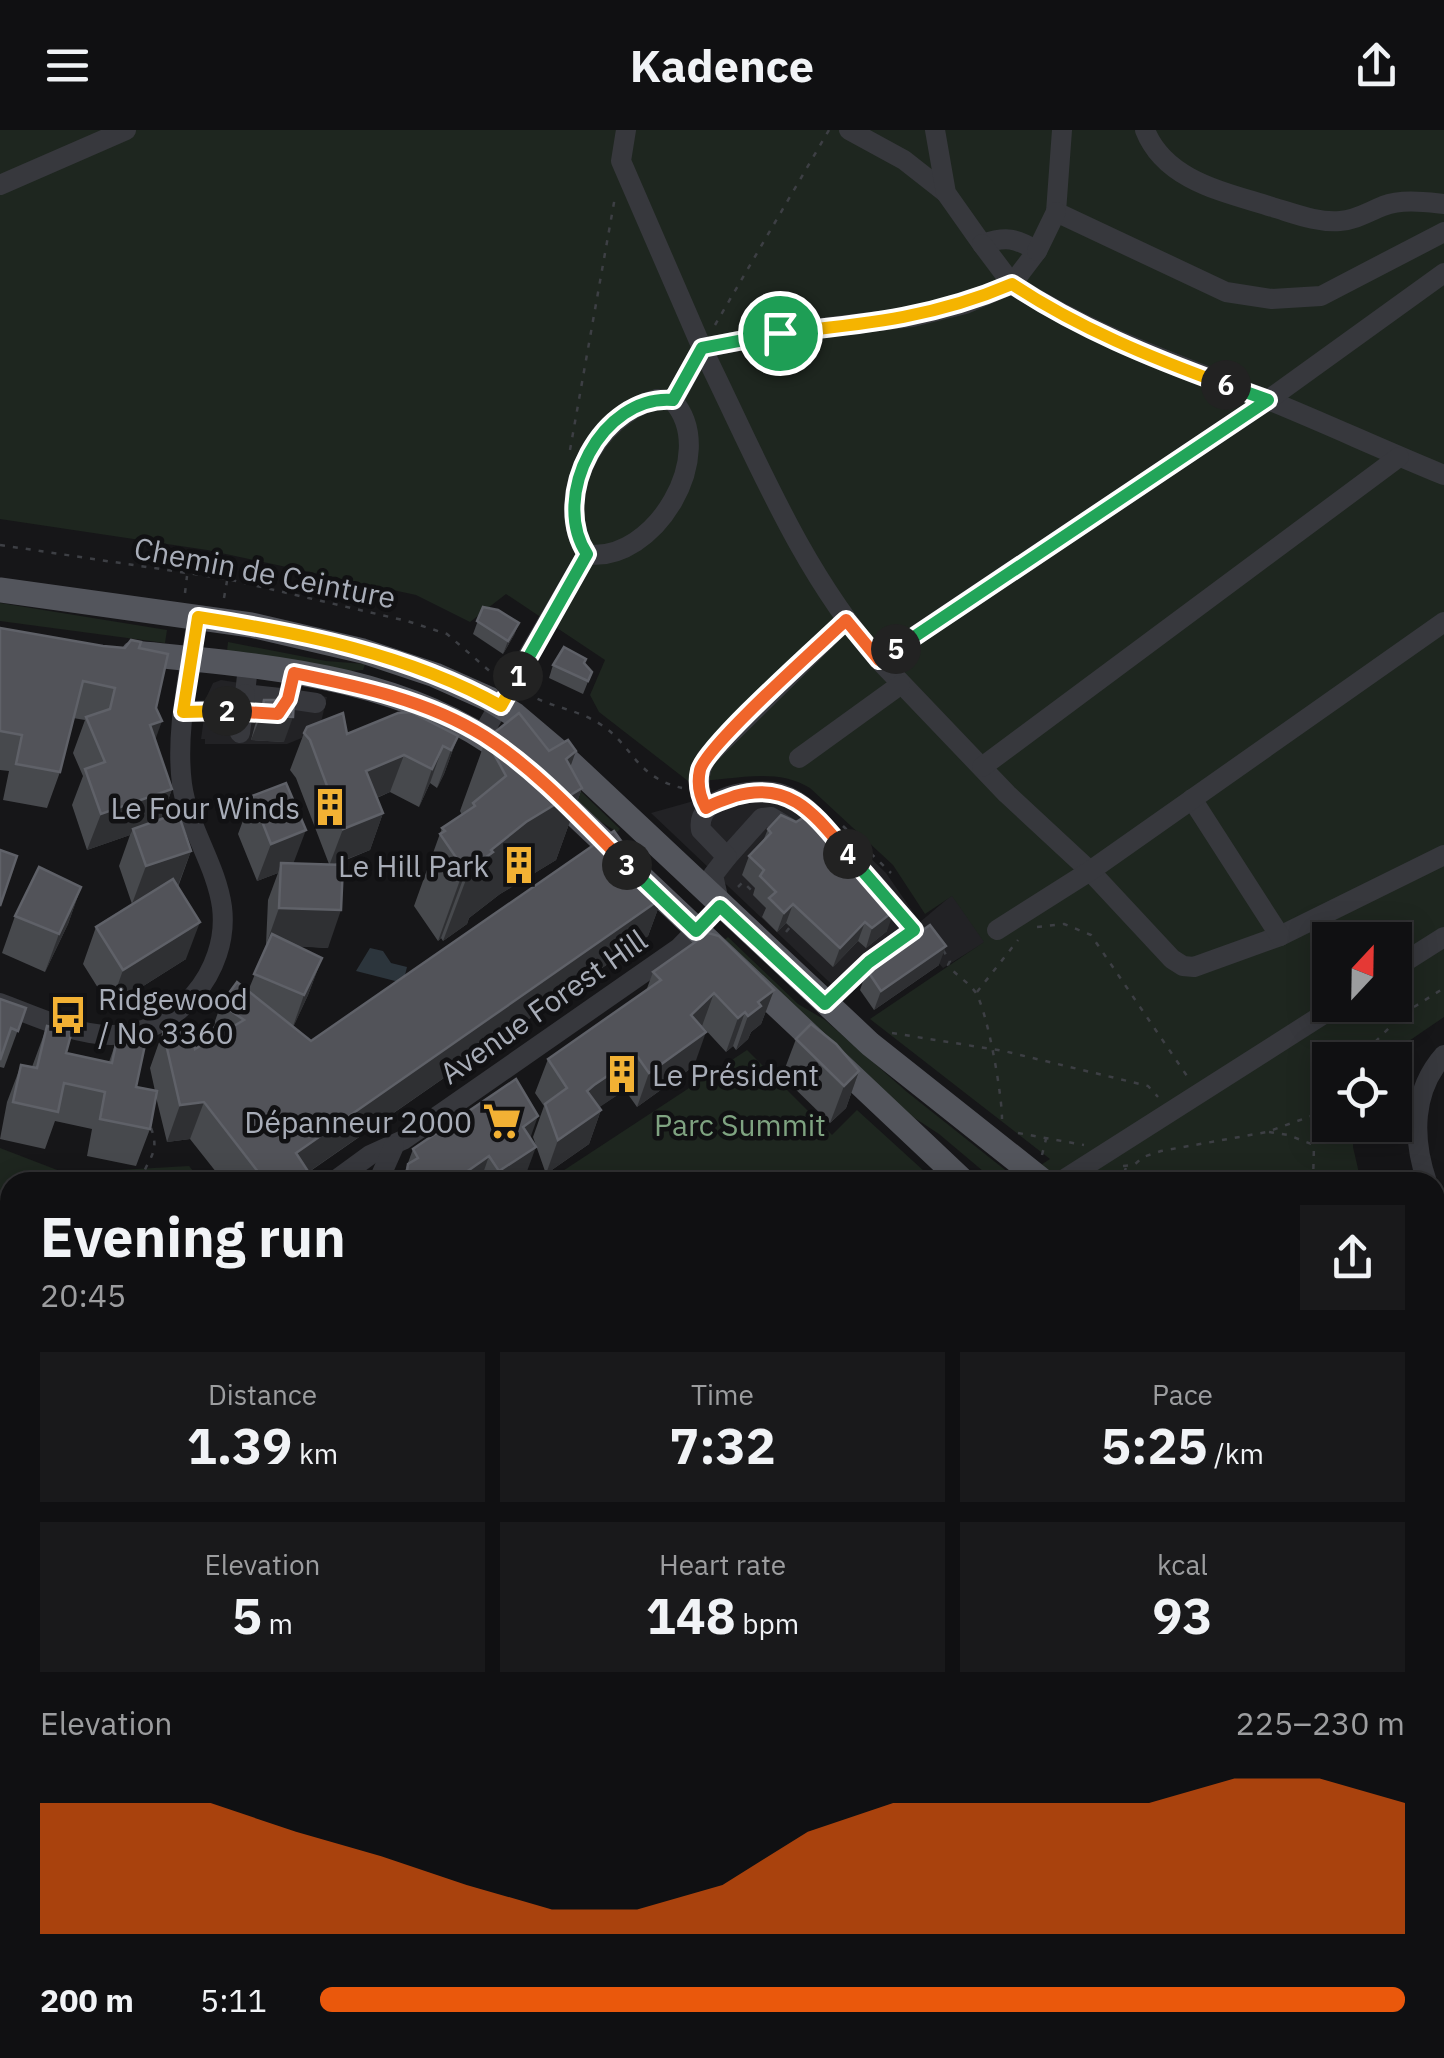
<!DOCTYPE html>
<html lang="en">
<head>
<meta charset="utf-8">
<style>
	:root { --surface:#101012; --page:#19191b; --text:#f1f3f6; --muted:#9c9d9f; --line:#303032; --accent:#ea580c }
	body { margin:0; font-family:"IBM Plex Sans",sans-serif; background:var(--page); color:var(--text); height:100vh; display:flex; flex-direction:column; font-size:38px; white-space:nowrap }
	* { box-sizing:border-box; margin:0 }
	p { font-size:32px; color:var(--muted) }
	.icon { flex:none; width:55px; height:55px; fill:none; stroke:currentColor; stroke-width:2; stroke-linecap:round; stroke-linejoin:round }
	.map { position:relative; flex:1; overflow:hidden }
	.sheet { position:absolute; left:0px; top:1042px; width:1445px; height:888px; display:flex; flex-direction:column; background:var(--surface); border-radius:30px 30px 0 0; box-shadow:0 5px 25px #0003,0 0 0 2px var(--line) }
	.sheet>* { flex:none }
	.needle { width:65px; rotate:22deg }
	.controls { position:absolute; left:1312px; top:792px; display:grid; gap:20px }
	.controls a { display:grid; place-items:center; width:100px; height:100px; border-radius:0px; background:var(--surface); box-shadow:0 5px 25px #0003,0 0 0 2px var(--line); font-size:50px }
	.pin { position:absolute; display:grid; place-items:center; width:85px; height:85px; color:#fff; margin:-42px; border:5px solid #fff; border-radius:50%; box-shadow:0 2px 10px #0007 }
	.km { position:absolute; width:50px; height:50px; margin:-25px; border-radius:50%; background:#222; color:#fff; font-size:28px; line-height:50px; text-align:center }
	.round { display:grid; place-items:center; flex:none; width:105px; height:105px; border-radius:0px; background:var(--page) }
	.headline { display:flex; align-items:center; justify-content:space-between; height:170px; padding:0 40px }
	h1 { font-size:55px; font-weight:800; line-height:75px }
	.stats { display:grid; grid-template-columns:repeat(3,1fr); gap:15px; height:170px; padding:10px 40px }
	.stats div { display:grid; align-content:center; border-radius:0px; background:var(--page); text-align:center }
	.stats b { font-size:50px; font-weight:800 }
	.stats small { font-size:28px; font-weight:400 }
	.stats p { font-size:28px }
	.chart { height:280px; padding:20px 40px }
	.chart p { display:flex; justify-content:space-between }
	.chart svg { width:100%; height:180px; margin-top:10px; fill:var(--accent); opacity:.7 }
	ul { padding:0 40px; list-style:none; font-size:32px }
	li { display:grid; grid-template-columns:160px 120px 1fr; align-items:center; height:75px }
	li i { height:25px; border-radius:12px; background:var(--accent) }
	header { display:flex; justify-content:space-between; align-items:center; height:130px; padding:0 40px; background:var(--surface); font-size:45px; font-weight:800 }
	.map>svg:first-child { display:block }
</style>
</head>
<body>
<header><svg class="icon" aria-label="menu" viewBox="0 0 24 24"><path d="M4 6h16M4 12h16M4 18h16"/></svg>Kadence<svg class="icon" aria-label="share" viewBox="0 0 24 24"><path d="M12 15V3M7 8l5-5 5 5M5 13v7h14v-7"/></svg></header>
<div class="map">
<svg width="1444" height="1928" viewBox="0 0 1444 1928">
	<rect width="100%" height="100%" fill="#161618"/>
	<g fill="#222225">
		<path d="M221 550 327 567 319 601 287 614H205V609H201L207 566 213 553Z"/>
		<path d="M740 658 809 669 886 743 920 792 952 765 985 812 943 838 921 812 862 854 860 853 845 867 651 683Z"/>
		<path d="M1444 1285V1473L1435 1467V1300Z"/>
	</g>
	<g fill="#1e261f" fill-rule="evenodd">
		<path d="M0 0H1444V887L1381 930H1330V995H1353V1017L1361 1052H1015L1050 1029 870 889 984 812 952 766 925 784 893 735 810 658C774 635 728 652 688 651L599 582 590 565 605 530 506 464 470 492 416 465 207 420 0 389ZM1330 810H1395V875H1330Z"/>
		<path d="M0 473 167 500 165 513 0 491Z"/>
		<path d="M228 512 326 531 365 534 363 540 348 541 227 521Z"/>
		<path d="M510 610 571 652 620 699 617 702 595 688Z"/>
		<path d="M728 807 798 874 825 890 907 962 1009 1043 1008 1050 996 1052 939 1004 910 985 723 811Z"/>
		<path d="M747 920 832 1005 857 980 936 1052H546Z"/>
		<path d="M0 1018 65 1043 189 1036 202 1052H10V1920H1014L1005 1928H0V1136L9 1123 0 1116Z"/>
		<path d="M1435 1135 1444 1141V1252H1435Z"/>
		<path d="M1435 1479 1444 1485V1545H1435Z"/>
	</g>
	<path fill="#2c353c" d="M370 818 383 821 391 833 407 837 403 853 356 841Z"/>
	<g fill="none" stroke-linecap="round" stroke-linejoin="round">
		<g stroke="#3d3f44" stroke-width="2.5" stroke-dasharray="5 8" stroke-linecap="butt">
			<path d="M715 195 829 0"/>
			<path d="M570 320 615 67"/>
			<path d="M0 415 227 449 407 491 447 504 493 544"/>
			<path d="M185 463 187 446"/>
			<path d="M224 468 227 451"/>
			<path d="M526 563C549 577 577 579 600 594 633 615 635 647 682 658"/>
			<path d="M843 696 891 743"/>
			<path d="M738 757 743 752 753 762"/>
			<path d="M1037 797 1064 794 1091 805 1187 946"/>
			<path d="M786 802 790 797 787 794"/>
			<path d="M943 820 950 831 948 835C956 846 969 852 976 863 988 884 1002 964 1002 989"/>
			<path d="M977 862 1018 810"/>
			<path d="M892 903 1004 921 1148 956 1158 967"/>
			<path d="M1357 930 1403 884 1444 858"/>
			<path d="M1269 1002 1288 1005 1314 1015"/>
			<path d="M1018 1003 1084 1015"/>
			<path d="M1042 1025 1046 1009"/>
			<path d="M1123 1036 1134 1035 1143 1027 1161 1021 1267 1002 1325 981"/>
			<path d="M142 1052C143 1031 162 1026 151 998"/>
			<path d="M1103 1052 1112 1042"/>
			<path d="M1119 1052 1126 1038"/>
			<path d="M1313 1052 1314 1015 1330 971"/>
			<path d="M0 1124 10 1127"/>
			<path d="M0 1199 10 1196"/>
			<path d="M0 1321 10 1323"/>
			<path d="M0 1357 10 1352"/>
			<path d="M0 1642 10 1634"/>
			<path d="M0 1687 10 1688"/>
			<path d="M0 1822H10"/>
			<path d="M176 1920 180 1928"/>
			<path d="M483 1920 487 1928"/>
			<path d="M822 1920 824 1928"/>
			<path d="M395 1928 453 1920"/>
			<path d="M664 1928 681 1921 702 1920"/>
		</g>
		<g stroke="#37383d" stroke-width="20">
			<path d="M626 0 621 31 702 218 673 271"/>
			<path d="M849 0 904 30 946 63"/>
			<path d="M935 0 946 63 982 114C1006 106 1016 108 1037 121L1012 154C1092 206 1180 235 1268 270 1327 294 1385 321 1444 345"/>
			<path d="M1062 0 1056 82 1226 162 1272 169 1321 166 1444 102"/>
			<path d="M1145 0C1165 51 1225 62 1272 77 1293 83 1317 93 1340 91 1356 90 1368 82 1383 76 1402 69 1424 72 1444 74"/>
			<path d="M0 55 126 0"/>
			<path d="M982 114 1012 154 965 174 912 187 780 203 702 218C755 325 800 440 879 530L1268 270 1444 143"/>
			<path d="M1037 121 1056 82"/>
			<path d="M657 269 673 271C720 324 654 434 587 424 550 368 597 285 657 269Z"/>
			<path d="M879 530 1007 664 1090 741 1172 829 1183 836 1194 837 1280 806 1444 725"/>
			<path d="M248 536 245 564 289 569 294 543"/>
			<path d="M245 564 243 580 278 584 289 569 316 573"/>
			<path d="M183 581 243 580 240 603"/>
			<path d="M482 605 587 424"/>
			<path d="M799 628 900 555"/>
			<path d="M982 637 1399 327"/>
			<path d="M1192 669 1280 806"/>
			<path d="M706 678C698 661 696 644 707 627L846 490"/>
			<path d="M727 727 762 688 771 687 788 697"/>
			<path d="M997 800 1090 741 1444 492"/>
			<path d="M1395 838 1444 807"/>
			<path d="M0 873C35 886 72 904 110 905 176 906 230 841 222 777 216 734 188 698 182 654 175 599 190 542 197 487"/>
			<path d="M825 874 869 832 914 800 871 750"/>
			<path d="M333 1052 370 1025 403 1010 679 818 720 776 713 745 727 727 701 700C695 665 757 656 782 664 800 670 813 684 826 698"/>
			<path d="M378 1052 394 1016"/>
			<path d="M1060 1052 1338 875"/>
			<path d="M1427 1052C1412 1008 1412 961 1444 925"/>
			<path d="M1435 1069 1444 1083"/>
			<path d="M1435 1361 1444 1366"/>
			<path d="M1435 1433 1444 1439"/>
			<path d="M0 1526 10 1521"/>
			<path d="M1435 1822 1444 1831"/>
			<path d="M1435 1880 1444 1873"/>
			<path d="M1022 1928 1030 1920"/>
			<path d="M1369 1928 1380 1920"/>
		</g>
		<g stroke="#53555c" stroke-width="25">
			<path d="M0 460 251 495 363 521 435 545 489 569 515 585 561 624 870 914 1044 1052"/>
			<path d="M134 523C262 536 410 545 513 629"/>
			<path d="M551 662 964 1052"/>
			<path d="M1435 1197H1444"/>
			<path d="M1435 1232H1444"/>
		</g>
	</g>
	<g fill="#47494d">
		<path d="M483 477 519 493 514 505 503 524 473 504Z"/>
		<path d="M0 498 103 516 139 518 156 578 155 610 172 659 161 689 191 721 178 757 186 829 110 877 83 834 96 797 136 772 132 774 119 736 130 705 87 720 72 675 83 646 73 623 85 590 73 588 60 642 47 678 3 670 9 641 0 640Z"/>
		<path d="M584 533 592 542 583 564 549 548 553 535Z"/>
		<path d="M264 570 284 612 251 610 255 595Z"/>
		<path d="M304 603 458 606 444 644 437 658 430 653 419 677 390 662 377 668 383 683 370 720 334 735 328 818 298 816 322 828 308 865 293 897 311 911 662 768 648 806 309 1042V1052H224L190 1009 167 1012 156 967 150 999 136 1036 87 1026 92 999 55 991 45 1019 0 1009 7 972 21 935 32 937 47 896 66 923 109 932 117 909 136 957 155 961 150 938 163 901 195 919 208 911 221 874 248 861 267 815H266L268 770 278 743 257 751 238 704 252 666 293 733 329 734 296 648 290 640Z"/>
		<path d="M486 609 549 621 570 637 582 658 556 730 500 764 469 788 467 794 443 811 441 808 438 811 414 776 442 698 462 685 460 681Z"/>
		<path d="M768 699 890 764 887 775V801L866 818 858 811 833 837 786 793 777 802 762 787 766 778 753 765 755 758 742 745 749 726 763 711Z"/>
		<path d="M81 757 68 794 45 842 2 823 15 786Z"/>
		<path d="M939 835 874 880 860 860 867 840Z"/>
		<path d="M653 842 774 860 761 894 751 902 748 909 736 920 733 916 726 922 702 896 694 936 637 977 625 960 599 977 601 980 589 1014 546 1044 533 1007 544 976 535 963 548 929 646 861Z"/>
		<path d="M0 869 26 878 4 938 0 937Z"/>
		<path d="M796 909 859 941 846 978 830 993 782 946Z"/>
		<path d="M530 1008 523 1052H401L413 1019Z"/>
	</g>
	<g fill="#2f3033">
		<path d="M519 493 514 505 503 524 508 511Z"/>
		<path d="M261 585 293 587 284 612 251 610Z"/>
		<path d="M162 591 149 627 150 595Z"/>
		<path d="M458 606 444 644 437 658 451 620Z"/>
		<path d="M443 616 430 653 419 677 432 639Z"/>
		<path d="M576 621 557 674 582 658 556 730 500 764 469 788 467 794 443 811 470 739 491 720 566 629Z"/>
		<path d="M404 625 390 662 352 678 366 641Z"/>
		<path d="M172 659 159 695 133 699 130 705 87 720 101 684Z"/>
		<path d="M383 683 370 720 329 736 343 699Z"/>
		<path d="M306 700 292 737 281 733 278 743 257 751 271 714Z"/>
		<path d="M191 721 177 758 132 774 146 736Z"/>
		<path d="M468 736 441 808 438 811 464 739Z"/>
		<path d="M81 757 68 794 45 842 59 804Z"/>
		<path d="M662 768 648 806 294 1052 296 1023Z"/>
		<path d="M793 774 786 793 777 802 784 783Z"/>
		<path d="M279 778 341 780 328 818 266 815Z"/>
		<path d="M894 781 887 801 866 818 872 798Z"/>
		<path d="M200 792 186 829 110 877 123 840Z"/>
		<path d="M865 792 858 811 833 837 840 818Z"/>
		<path d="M946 816 939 835 874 880 881 861Z"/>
		<path d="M322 828 308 865 291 902 304 865Z"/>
		<path d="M774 860 761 894 751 902 748 909 736 920 748 886 758 872Z"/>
		<path d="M714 863 702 896 691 885Z"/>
		<path d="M745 882 733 916 726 922 738 888Z"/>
		<path d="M706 902 694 936 637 977 649 943Z"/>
		<path d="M637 926 625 960 582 989 587 961Z"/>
		<path d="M859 941 846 978 830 993 844 956Z"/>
		<path d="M204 972 190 1009 167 1012 180 975Z"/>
		<path d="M601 980 589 1014 546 1044 558 1010Z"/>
		<path d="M538 986 525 1023 523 997Z"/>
		<path d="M536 1017 523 1052H495L499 1041Z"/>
		<path d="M489 1026 480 1052H452Z"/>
		<path d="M1444 1676 1442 1689 1435 1690V1678Z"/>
	</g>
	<g fill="#525359" stroke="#5f6168" stroke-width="2.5">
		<path d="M483 477 498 480 519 493 508 511 477 491Z"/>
		<path d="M0 498 103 516 125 518 131 510 141 512 139 518 168 524 156 578 162 591 150 595 172 659 101 684 85 639 105 632 86 587 110 579 115 558 83 551 60 642 16 634 22 605 0 601Z"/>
		<path d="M564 517 586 529 584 533 592 542 588 551 553 535Z"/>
		<path d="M264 570H294L293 587 261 585Z"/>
		<path d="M411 582 458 606 451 620 443 616 432 639 404 625 366 641 383 683 343 699 310 610 304 603 307 597 343 583 347 604 398 583Z"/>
		<path d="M519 583 549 621 568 610 576 621 566 629 582 658 526 692 491 720 493 722 470 739 468 736 464 739 440 704 445 701 442 698 475 676 473 673 506 646 486 609Z"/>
		<path d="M286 653 306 700 271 714 252 666Z"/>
		<path d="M809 679 822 687 890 764 884 772 894 781 872 798 865 792 840 818 793 774 784 783 769 768 776 762 760 746 764 740 749 726 771 703 768 699 781 685 796 692 806 686Z"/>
		<path d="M178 683 191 721 146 736 133 699Z"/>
		<path d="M614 701 662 768 296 1023 311 1046 302 1052H266L204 972 180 975 163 901 189 895 195 919 244 890 221 874 237 852 311 911Z"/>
		<path d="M0 720 17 726 0 776Z"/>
		<path d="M281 733 343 735 341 780 279 778Z"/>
		<path d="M39 737 81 757 59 804 15 786Z"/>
		<path d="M173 749 200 792 123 840 96 797Z"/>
		<path d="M930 795 946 816 881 861 867 840Z"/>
		<path d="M708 803 719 806 774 860 758 872 761 876 748 886 745 882 738 888 714 863 691 885 706 902 649 943 637 926 594 955 587 961 601 980 558 1010 545 974 567 958 548 929 661 850 653 842Z"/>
		<path d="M272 804 322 828 304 865 254 844Z"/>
		<path d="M0 869 26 878 18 901 11 898 0 930Z"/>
		<path d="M811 894 836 914 859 941 844 956 796 909Z"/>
		<path d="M47 896 72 901 66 923 112 933 117 909 145 915 136 957 157 961 150 999 100 989 105 962 64 953 58 982 13 972 21 935 37 938Z"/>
		<path d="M516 949 538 986 523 997 536 1017 499 1041 489 1026 452 1052H409L406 1048 408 1034 418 1028 413 1019Z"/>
		<path d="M1435 1621 1444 1628V1676L1435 1678Z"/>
		<path d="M1444 1889V1928H1400L1408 1922 1407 1920H1435V1894Z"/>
		<path d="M1076 1920H1141L1143 1923 1136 1928H1076L1080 1925Z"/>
	</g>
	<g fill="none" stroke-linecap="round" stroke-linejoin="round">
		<g stroke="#fff" stroke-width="20">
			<path id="split-1" d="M518 546 587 424C549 367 602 264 673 270L702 218 780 203"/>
		</g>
		<g stroke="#fff" stroke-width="20">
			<path id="split-2" d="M227 581 183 582 198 487C301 503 408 524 501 576L518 546"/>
		</g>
		<g stroke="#fff" stroke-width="20">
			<path id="split-3" d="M227 581 278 584 288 569 294 543C358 556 427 570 484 606 537 640 583 691 627 735"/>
		</g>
		<g stroke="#fff" stroke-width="20">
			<path id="split-4" d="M627 735 696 801 720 776 825 874 869 832 914 800 848 724"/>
		</g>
		<g stroke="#fff" stroke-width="20">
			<path id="split-5" d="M848 724C815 685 791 650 735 666 725 670 715 672 706 678 700 667 697 653 700 640 706 616 821 514 846 490L879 530 896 519"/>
		</g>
		<g stroke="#fff" stroke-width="20">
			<path id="split-6" d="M896 519 1268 270 1226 255"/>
		</g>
		<g stroke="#fff" stroke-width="20">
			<path id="split-7" d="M780 203C864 194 933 188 1012 154 1078 198 1152 228 1226 255"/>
		</g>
		<use href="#split-1" stroke="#22a559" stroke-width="12"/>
		<use href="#split-2" stroke="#f5b400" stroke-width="12"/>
		<use href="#split-3" stroke="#f0652b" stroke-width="12"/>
		<use href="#split-4" stroke="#22a559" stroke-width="12"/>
		<use href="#split-5" stroke="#f0652b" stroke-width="12"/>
		<use href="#split-6" stroke="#22a559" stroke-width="12"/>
		<use href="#split-7" stroke="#f5b400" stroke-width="12"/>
	</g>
	<defs>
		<g id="building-bare" transform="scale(3)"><path d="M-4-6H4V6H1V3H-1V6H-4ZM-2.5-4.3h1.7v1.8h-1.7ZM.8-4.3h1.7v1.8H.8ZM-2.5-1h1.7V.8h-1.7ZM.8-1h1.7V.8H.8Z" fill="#f2b134" stroke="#111113" stroke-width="2.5" paint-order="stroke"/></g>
		<g id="bus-bare" transform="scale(3)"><path d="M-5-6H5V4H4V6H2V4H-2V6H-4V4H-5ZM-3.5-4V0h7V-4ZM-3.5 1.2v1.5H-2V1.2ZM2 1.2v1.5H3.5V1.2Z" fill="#f2b134" stroke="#111113" stroke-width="2.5" paint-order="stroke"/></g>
		<g id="supermarket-bare" transform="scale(3)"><path d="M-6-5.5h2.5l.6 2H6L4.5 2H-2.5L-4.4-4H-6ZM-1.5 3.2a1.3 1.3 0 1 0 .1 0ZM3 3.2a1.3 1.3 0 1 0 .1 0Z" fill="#f2b134" stroke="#111113" stroke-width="2.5" paint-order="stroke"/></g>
	</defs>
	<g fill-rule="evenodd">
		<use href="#building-bare" x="330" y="677"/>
		<use href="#building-bare" x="519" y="735"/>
		<use href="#bus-bare" x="68" y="885"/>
		<use href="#building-bare" x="622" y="944"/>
		<use href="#supermarket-bare" x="502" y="991"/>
	</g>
	<g text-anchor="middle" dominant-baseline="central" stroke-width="9" stroke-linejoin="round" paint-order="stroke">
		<g font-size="30" fill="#a8adb8" stroke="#111113">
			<text transform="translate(265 442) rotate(11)">Chemin de Ceinture</text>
			<text transform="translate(543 876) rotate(-35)">Avenue Forest Hill</text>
		</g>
		<g font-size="30" fill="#a8adb8" stroke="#111113" text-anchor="end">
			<text x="300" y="677">Le Four Winds</text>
			<text x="489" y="735">Le Hill Park</text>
			<text x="98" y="868" text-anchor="start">Ridgewood<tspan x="98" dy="34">/ No 3360</tspan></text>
			<text x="652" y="944" text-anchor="start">Le Président</text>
			<text x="472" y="991">Dépanneur 2000</text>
		</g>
		<g font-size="30" fill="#7fa381" stroke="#111113">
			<text x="740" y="994">Parc Summit</text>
		</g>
	</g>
</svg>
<div class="controls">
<a><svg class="needle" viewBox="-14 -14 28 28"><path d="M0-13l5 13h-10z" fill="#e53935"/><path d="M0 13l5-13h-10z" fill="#9c9d9f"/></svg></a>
<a><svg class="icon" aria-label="locate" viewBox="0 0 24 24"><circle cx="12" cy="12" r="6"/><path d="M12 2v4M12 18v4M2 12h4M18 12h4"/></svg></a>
</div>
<div class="pin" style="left:780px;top:203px;background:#1e9e55"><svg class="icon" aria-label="arrive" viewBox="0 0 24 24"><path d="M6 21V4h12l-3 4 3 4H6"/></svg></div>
<b class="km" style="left:518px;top:546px">1</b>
<b class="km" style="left:227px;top:581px">2</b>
<b class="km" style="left:627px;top:735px">3</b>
<b class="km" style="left:848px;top:724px">4</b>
<b class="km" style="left:896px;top:519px">5</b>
<b class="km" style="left:1226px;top:255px">6</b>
<section class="sheet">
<div class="headline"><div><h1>Evening run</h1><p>20:45</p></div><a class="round"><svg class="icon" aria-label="share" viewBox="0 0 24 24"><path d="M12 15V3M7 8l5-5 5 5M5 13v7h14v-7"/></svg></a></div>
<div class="stats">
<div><p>Distance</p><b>1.39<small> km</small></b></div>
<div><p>Time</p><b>7:32</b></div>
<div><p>Pace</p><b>5:25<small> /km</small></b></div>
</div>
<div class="stats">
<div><p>Elevation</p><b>5<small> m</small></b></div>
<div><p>Heart rate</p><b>148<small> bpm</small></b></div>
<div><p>kcal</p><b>93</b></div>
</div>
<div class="chart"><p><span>Elevation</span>225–230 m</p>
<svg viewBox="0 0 160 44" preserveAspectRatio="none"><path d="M0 44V12L10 12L20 12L30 19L40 25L50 32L60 38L70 38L80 32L90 19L100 12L110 12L120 12L130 12L140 6L150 6L160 12V44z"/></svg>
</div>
<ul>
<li><b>200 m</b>5:11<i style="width:100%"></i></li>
</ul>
</section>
</div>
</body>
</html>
